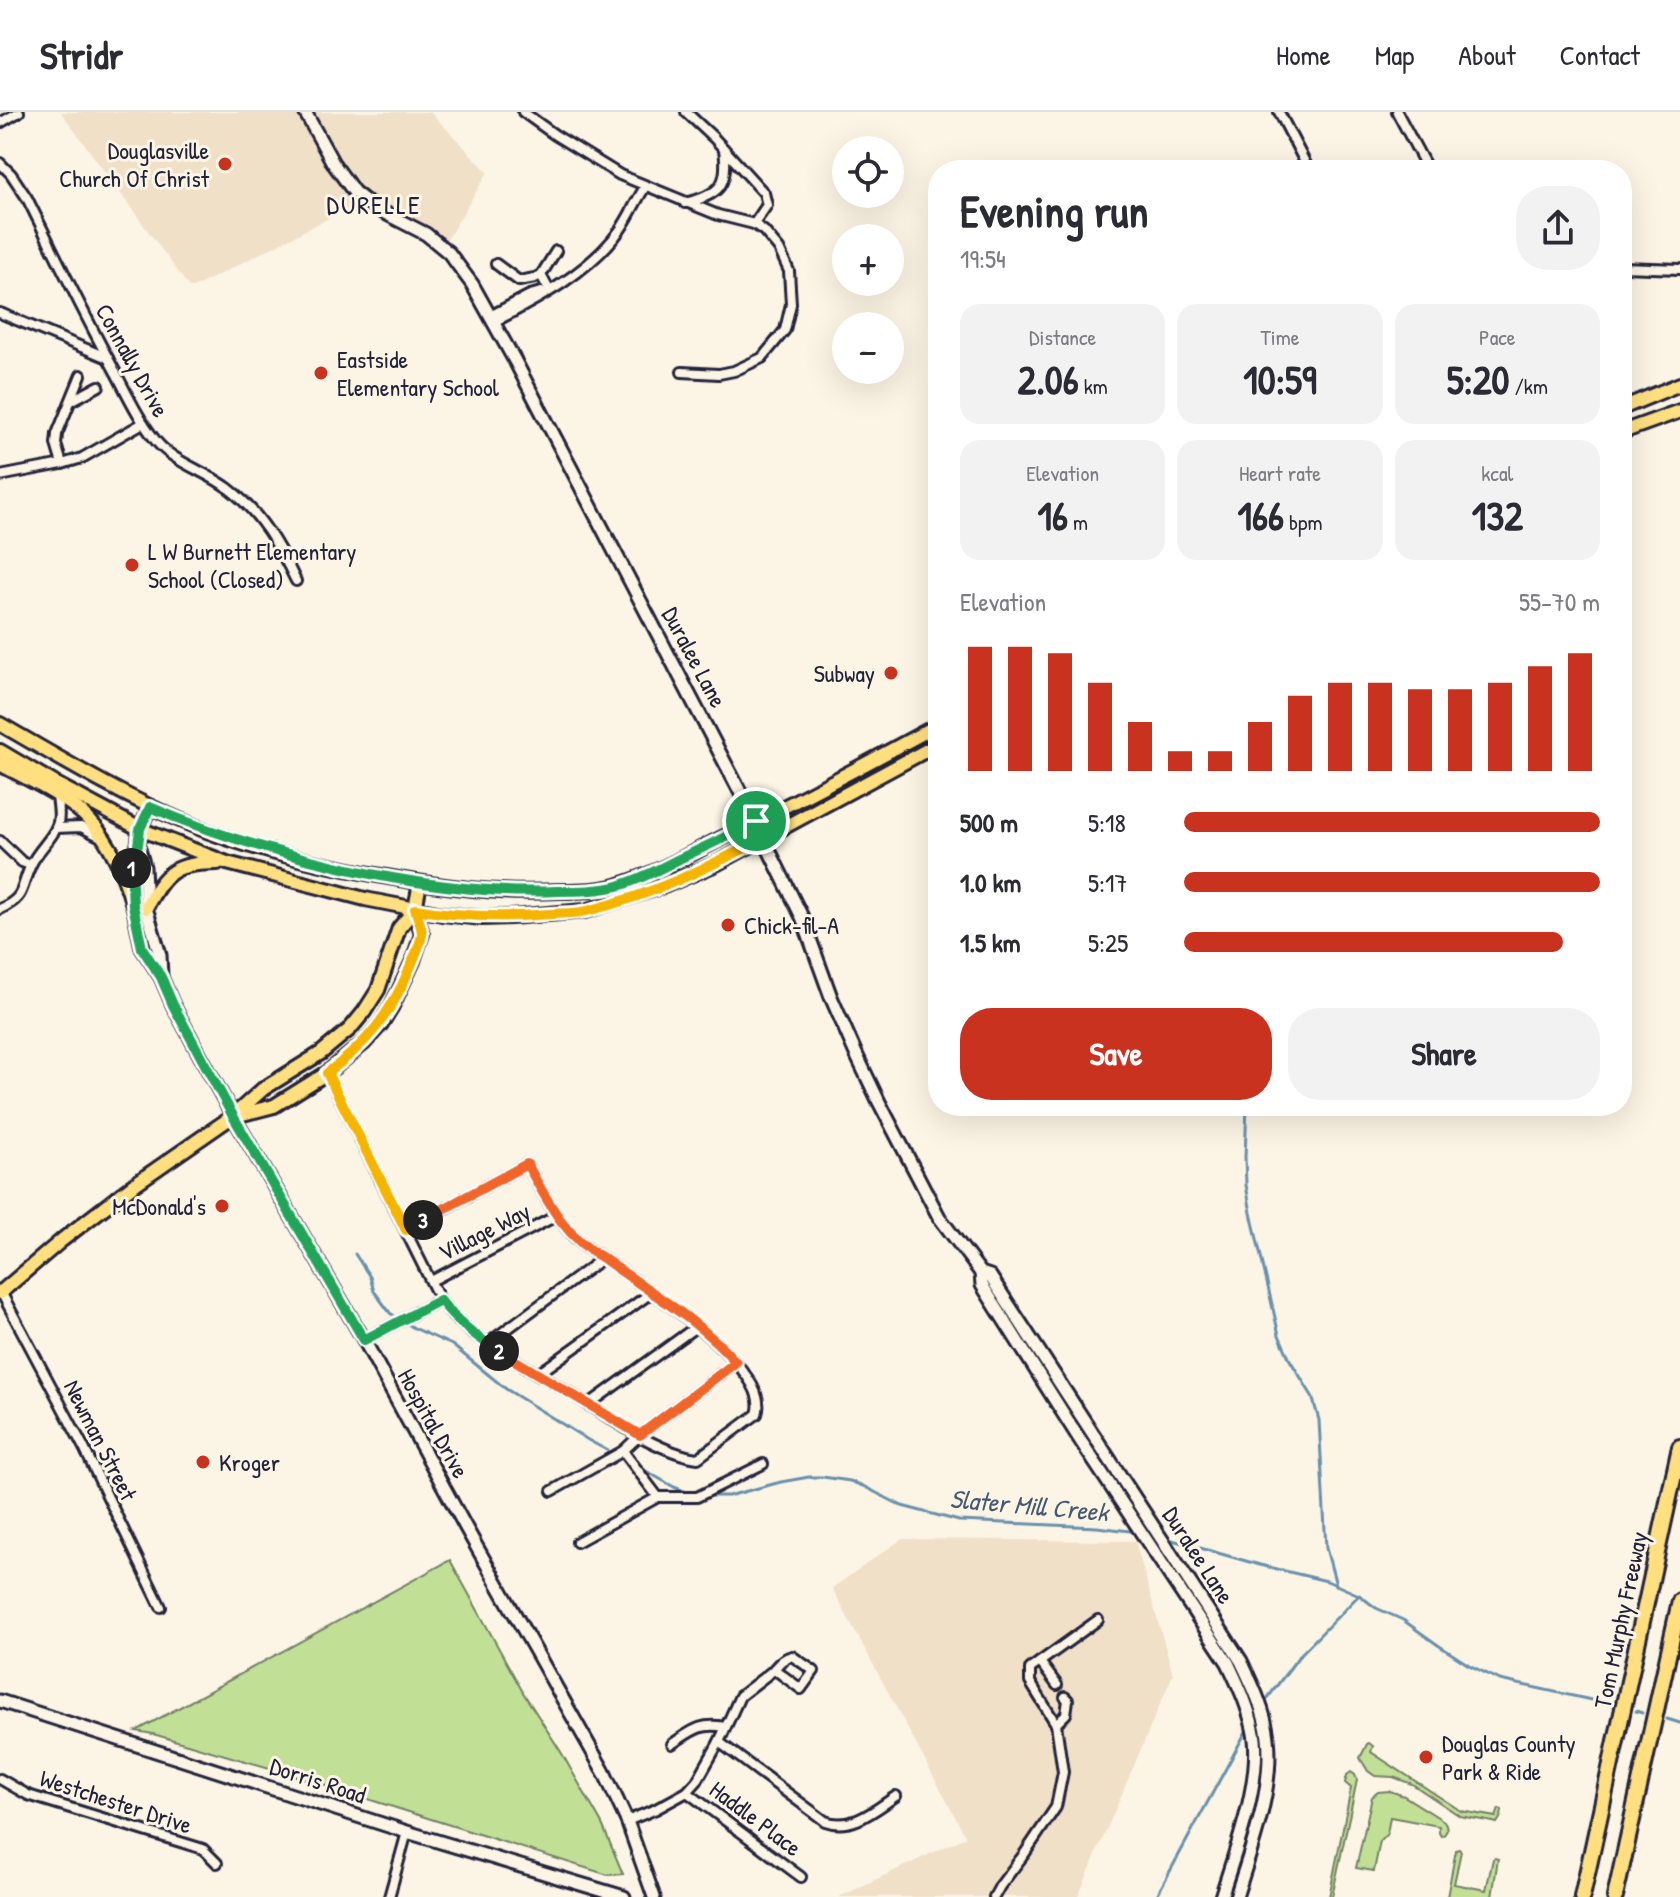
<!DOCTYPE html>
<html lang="en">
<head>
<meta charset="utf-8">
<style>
	:root { --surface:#fff; --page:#f2f2f3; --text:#2b2b33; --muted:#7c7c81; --line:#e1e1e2; --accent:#c8321e }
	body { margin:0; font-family:"Patrick Hand",sans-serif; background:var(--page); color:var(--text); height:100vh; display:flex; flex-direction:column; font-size:30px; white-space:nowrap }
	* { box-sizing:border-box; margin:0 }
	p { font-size:26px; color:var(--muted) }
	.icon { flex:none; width:44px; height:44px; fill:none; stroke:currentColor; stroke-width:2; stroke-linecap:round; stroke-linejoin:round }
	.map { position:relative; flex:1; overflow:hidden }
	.panel { position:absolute; left:928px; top:48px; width:704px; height:956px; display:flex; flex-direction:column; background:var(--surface); border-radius:32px; box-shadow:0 8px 32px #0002 }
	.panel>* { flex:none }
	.controls { position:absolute; left:832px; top:24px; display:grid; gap:16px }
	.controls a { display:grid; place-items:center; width:72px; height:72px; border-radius:50%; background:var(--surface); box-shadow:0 8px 32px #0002; font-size:40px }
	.pin { position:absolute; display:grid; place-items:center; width:68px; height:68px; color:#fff; margin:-34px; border:4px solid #fff; border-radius:50%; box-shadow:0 2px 8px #0007 }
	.km { position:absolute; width:40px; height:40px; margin:-20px; border-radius:50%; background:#222; color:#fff; font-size:22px; line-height:40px; text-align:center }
	.round { display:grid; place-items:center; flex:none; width:84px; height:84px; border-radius:32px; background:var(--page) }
	.overview { display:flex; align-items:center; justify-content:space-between; height:136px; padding:0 32px }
	h1 { font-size:44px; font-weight:700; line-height:60px }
	.stats { display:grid; grid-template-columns:repeat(3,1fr); gap:12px; height:136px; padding:8px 32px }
	.stats div { display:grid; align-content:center; border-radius:20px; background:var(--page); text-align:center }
	.stats b { font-size:40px; font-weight:700 }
	.stats small { font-size:22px; font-weight:400 }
	.stats p { font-size:22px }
	.chart { height:224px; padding:16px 32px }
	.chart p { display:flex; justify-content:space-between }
	.chart svg { width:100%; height:144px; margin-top:8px; stroke:var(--accent); stroke-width:6 }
	.cta { display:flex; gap:16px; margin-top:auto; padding:16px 32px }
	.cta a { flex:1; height:92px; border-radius:32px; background:var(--accent); color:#fff; font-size:32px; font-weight:700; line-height:92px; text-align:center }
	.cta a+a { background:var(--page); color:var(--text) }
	ul { padding:0 32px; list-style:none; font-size:26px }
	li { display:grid; grid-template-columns:128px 96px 1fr; align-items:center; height:60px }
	li i { height:20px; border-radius:10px; background:var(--accent) }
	header { display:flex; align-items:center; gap:48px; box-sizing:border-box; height:112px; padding:0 40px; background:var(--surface); border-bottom:2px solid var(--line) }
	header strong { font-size:38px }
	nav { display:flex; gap:44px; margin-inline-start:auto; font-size:28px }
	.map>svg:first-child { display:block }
</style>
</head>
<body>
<header>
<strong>Stridr</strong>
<nav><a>Home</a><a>Map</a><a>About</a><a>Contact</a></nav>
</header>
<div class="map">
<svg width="1680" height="1785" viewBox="0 0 1680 1785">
	<rect width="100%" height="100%" fill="#fcf5e5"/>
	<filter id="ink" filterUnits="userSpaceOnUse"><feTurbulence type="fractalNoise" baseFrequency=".0125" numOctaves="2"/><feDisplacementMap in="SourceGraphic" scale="16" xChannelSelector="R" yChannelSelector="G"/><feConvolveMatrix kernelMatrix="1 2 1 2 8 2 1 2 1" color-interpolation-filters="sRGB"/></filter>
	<g filter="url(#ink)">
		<g fill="#f0e0c8">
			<path d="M61 0H430L488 60 443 134 368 86 193 176 189 175Z"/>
			<path d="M902 1427 1135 1429 1173 1562 1078 1785H839L966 1725 832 1476Z"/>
		</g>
		<g fill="#c2df96" stroke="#728068" stroke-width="2">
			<path d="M450 1448 524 1582 561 1640 602 1712 623 1762 608 1763 273 1657 153 1622 136 1619Z"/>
			<path d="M1369 1631 1373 1634 1371 1640 1461 1699 1496 1705 1499 1697 1502 1698C1502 1703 1500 1707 1497 1711L1493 1710 1460 1704 1412 1672 1393 1665 1375 1664 1368 1659 1360 1646 1367 1632Z"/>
			<path d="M1351 1660 1355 1663 1357 1668 1332 1785H1329L1351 1676 1345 1671 1347 1663Z"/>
			<path d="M1390 1679 1404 1684 1444 1709C1448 1714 1448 1722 1441 1724L1439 1721V1714L1390 1705 1387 1722 1380 1729 1374 1759 1356 1756 1372 1685 1378 1680Z"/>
			<path d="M1459 1737 1461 1739 1454 1772 1486 1778 1493 1747 1495 1746 1498 1747 1492 1785H1447L1456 1738Z"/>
		</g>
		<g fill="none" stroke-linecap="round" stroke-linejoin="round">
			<g stroke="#6890ad" stroke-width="3">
				<path d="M1247 994 1245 1045 1246 1073 1251 1101 1279 1223 1290 1248 1312 1284 1319 1308 1326 1436 1336 1473"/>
				<path d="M355 1142 370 1165 374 1179 390 1201 414 1216 452 1233 506 1277 588 1328 625 1348"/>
				<path d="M639 1355 674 1375 689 1381"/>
				<path d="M708 1384H728L781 1370 809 1365H823L850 1369 863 1374 902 1394 959 1409 1097 1415 1138 1420"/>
				<path d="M1165 1426 1260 1453 1327 1469 1359 1483 1376 1496 1403 1508 1438 1533 1469 1553 1500 1568 1614 1593"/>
				<path d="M1264 1591 1299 1544 1359 1483"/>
				<path d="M1636 1599 1642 1601"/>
				<path d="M1667 1607 1680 1611"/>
				<path d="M1156 1785 1249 1614"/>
			</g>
			<g stroke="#22223b" stroke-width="14">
				<g id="street">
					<path d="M523 0 555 23 620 63 718 103 754 112 764 119 779 137 789 159 791 192 785 218 762 246 734 259 719 262 682 260"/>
					<path d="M686 0 714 26 764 81 767 93 754 112"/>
					<path d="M1279 0 1309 58"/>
					<path d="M1397 0 1428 58"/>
					<path d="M0 11 19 0"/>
					<path d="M0 51 11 62 27 86C56 144 84 203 116 261 128 284 140 309 156 329 174 351 206 359 228 376 260 400 279 434 296 469"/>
					<path d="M685 91C720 83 729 73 724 37"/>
					<path d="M496 152 519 169 535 166 541 163"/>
					<path d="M1622 155 1680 157"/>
					<path d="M549 178 541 163 556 139"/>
					<path d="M0 201 108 246"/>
					<path d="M490 204 530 183 541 180"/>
					<path d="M494 210C538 187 590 160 620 118 629 105 636 89 645 75"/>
					<path d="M71 289 99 274"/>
					<path d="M62 352 56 332 57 322 81 263"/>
					<path d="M0 364 62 352 82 346 143 311"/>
					<path d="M56 716 81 715 101 725"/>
					<path d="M0 729 22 750 30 753"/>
					<path d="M0 797C27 785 20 775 31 753 37 739 50 729 56 716 61 706 58 695 57 684"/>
					<path d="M327 961 440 1188 453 1204 473 1222C505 1243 538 1262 570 1281 606 1303 657 1341 698 1346L757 1302C774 1256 636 1170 603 1146 565 1127 546 1087 527 1052L406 1118"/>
					<path d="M431 1169 556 1104"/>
					<path d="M1 1180 84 1336 161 1495"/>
					<path d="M364 1228 440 1188"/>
					<path d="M487 1232 603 1146"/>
					<path d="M538 1262 651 1181"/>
					<path d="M588 1293 697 1214"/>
					<path d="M623 1339 658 1385"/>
					<path d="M552 1379 623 1339 640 1323 736 1250"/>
					<path d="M577 1430 658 1385H697L763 1352"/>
					<path d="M1040 1550 1057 1573"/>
					<path d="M1056 1612 1066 1602 1068 1588 1065 1585"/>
					<path d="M719 1630 825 1709C852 1719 875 1698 896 1684"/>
					<path d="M672 1632C692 1619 700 1610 725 1615"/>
					<path d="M0 1667 28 1683 203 1737 217 1751"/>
					<path d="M687 1680 801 1765"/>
					<path d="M627 1709 656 1697 687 1680 697 1669 719 1630 740 1584 771 1560C778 1553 782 1546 792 1544L814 1559 801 1577 774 1557"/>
					<path d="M389 1785 407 1720"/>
					<path d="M994 1785 1000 1774 1025 1741 1056 1695 1063 1660 1056 1612 1030 1570V1557L1098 1508"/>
				</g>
			</g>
			<g stroke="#22223b" stroke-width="17">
				<g id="secondary">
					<path d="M305 0 333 51 354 80 373 95 426 122 449 141 472 172 515 249 746 691 802 805 831 885 856 942 879 990 939 1105 981 1161 990 1164 1241 1549C1253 1574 1265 1599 1268 1626 1274 1677 1251 1737 1236 1785"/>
					<path d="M150 695 140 717 138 733 131 753 133 793 142 836 161 865 173 893 233 1004 364 1228 466 1416 604 1660 627 1709 654 1785"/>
					<path d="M138 733 144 755 146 796 160 843 161 864"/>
					<path d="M981 1161 982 1173 1082 1331 1228 1551C1240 1576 1251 1600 1255 1627 1260 1674 1235 1740 1221 1785"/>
					<path d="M0 1589 407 1720 624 1785"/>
				</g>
			</g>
			<g stroke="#22223b" stroke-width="18">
				<g id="primary">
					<path d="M1622 296 1680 272"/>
					<path d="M1622 320 1680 299"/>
					<path d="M0 612C61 647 122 684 187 711 240 734 298 748 355 759 423 772 490 783 559 779 579 779 600 779 619 773 654 763 686 744 718 728 793 692 865 652 938 613"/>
					<path d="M0 639 56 672 140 717 227 751 365 787 442 802 483 806 511 805 585 799 664 774 716 752 938 632"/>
					<path d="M0 652C29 668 68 685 90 709 112 732 124 763 133 793"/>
					<path d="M146 796C165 759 175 751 218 751"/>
					<path d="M235 1004 274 994 327 961 364 931 381 912 392 894 413 849 422 822 415 797"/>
					<path d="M0 1181 62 1128 132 1074 233 1004 263 977 321 941 350 917 364 900 378 878 399 816 415 797 420 771"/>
				</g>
			</g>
			<g stroke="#22223b" stroke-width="20">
				<g id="highway">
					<path d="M1582 1785 1680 1335"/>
					<path d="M1615 1785 1680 1489"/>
				</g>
			</g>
			<use href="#street" stroke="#fcf5e5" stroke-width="8"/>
			<use href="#secondary" stroke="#fcf5e5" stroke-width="11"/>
			<use href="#primary" stroke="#ffdf80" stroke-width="12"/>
			<use href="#highway" stroke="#ffdf80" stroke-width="14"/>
		</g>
	</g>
	<g fill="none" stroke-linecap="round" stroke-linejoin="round" filter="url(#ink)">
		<g stroke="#fff" stroke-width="16">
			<path id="split-1" d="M131 756 138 733 140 717 150 695C222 726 294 746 371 762 432 774 495 782 558 779 578 779 599 779 618 774 639 768 660 757 679 747 705 735 731 723 756 709"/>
		</g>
		<g stroke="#fff" stroke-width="16">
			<path id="split-2" d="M131 756 133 793 142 836 161 865 173 893 233 1004 364 1228 440 1188C457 1210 476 1225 499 1239"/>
		</g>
		<g stroke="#fff" stroke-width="16">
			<path id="split-3" d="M423 1108 527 1052C547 1088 565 1126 603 1146 648 1179 699 1208 736 1250L640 1323 499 1239"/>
		</g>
		<g stroke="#fff" stroke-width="16">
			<path id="split-4" d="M423 1108 406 1118 327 961C367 932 390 903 409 858 413 849 421 831 422 822 422 814 417 804 415 797 460 805 504 806 550 802 562 801 575 802 587 799 650 784 707 756 764 726L756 709"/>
		</g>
		<use href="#split-1" stroke="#22a559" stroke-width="10"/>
		<use href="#split-2" stroke="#22a559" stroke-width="10"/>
		<use href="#split-3" stroke="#f0652b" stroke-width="10"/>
		<use href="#split-4" stroke="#f5b400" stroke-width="10"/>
	</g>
	<g fill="#c8321e" stroke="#fcf5e5" stroke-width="3">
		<circle cx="225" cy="52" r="8"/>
		<circle cx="321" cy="261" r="8"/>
		<circle cx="132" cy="453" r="8"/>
		<circle cx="891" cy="561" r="8"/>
		<circle cx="728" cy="813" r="8"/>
		<circle cx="222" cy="1094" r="8"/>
		<circle cx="203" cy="1350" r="8"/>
		<circle cx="1426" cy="1645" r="8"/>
	</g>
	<g text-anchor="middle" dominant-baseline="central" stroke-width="6" stroke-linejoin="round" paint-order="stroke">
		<g font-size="24" fill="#22223b" stroke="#fcf5e5" text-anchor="start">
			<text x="209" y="38" text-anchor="end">Douglasville<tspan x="209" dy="28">Church Of Christ</tspan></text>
			<text x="337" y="247">Eastside<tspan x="337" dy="28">Elementary School</tspan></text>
			<text x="148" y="439">L W Burnett Elementary<tspan x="148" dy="28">School (Closed)</tspan></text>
			<text x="875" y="561" text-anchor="end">Subway</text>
			<text x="744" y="813">Chick-fil-A</text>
			<text x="206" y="1094" text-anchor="end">McDonald's</text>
			<text x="219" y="1350">Kroger</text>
			<text x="1442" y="1631">Douglas County<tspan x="1442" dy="28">Park &amp; Ride</tspan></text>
		</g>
		<g font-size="24" fill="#22223b" stroke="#fcf5e5">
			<text transform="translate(133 248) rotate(61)">Connally Drive</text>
			<text transform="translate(695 545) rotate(62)">Duralee Lane</text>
			<text transform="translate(484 1119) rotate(-27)">Village Way</text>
			<text transform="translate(434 1311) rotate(61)">Hospital Drive</text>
			<text transform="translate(101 1328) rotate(63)">Newman Street</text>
			<text transform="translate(1199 1443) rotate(57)">Duralee Lane</text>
			<text transform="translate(1620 1508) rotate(-78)">Tom Murphy Freeway</text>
			<text transform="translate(318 1668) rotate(18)">Dorris Road</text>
			<text transform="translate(116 1689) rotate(18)">Westchester Drive</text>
			<text transform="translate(756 1706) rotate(37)">Haddle Place</text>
		</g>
		<g font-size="26" letter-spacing="2" fill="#22223b" stroke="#fcf5e5">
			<text x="374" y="92">DURELLE</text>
		</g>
		<g font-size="26" font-style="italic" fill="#455974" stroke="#fcf5e5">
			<text transform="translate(1029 1393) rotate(5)">Slater Mill Creek</text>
		</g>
	</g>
</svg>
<div class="controls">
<a><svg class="icon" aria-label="locate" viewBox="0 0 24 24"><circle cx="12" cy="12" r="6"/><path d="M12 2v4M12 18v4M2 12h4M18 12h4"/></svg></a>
<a>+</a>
<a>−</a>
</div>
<div class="pin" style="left:756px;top:709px;background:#1e9e55"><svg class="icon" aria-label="arrive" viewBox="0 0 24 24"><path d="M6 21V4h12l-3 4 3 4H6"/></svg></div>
<b class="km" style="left:131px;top:756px">1</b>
<b class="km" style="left:499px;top:1239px">2</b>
<b class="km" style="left:423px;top:1108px">3</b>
<section class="panel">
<div class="overview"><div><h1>Evening run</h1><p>19:54</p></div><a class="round"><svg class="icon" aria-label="share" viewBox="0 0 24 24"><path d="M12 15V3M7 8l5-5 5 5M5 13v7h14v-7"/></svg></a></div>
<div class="stats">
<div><p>Distance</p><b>2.06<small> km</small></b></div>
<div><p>Time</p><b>10:59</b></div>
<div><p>Pace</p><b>5:20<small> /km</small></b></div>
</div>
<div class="stats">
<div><p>Elevation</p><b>16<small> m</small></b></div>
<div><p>Heart rate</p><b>166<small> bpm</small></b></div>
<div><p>kcal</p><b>132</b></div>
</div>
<div class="chart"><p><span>Elevation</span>55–70 m</p>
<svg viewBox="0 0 160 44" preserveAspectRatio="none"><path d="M5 44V6M15 44V6M25 44V8M35 44V17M45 44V29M55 44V38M65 44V38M75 44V29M85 44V21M95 44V17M105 44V17M115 44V19M125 44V19M135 44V17M145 44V12M155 44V8"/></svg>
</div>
<ul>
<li><b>500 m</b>5:18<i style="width:100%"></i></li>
<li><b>1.0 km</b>5:17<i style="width:100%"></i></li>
<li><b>1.5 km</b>5:25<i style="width:91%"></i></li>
</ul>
<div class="cta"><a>Save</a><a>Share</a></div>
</section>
</div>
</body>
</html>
